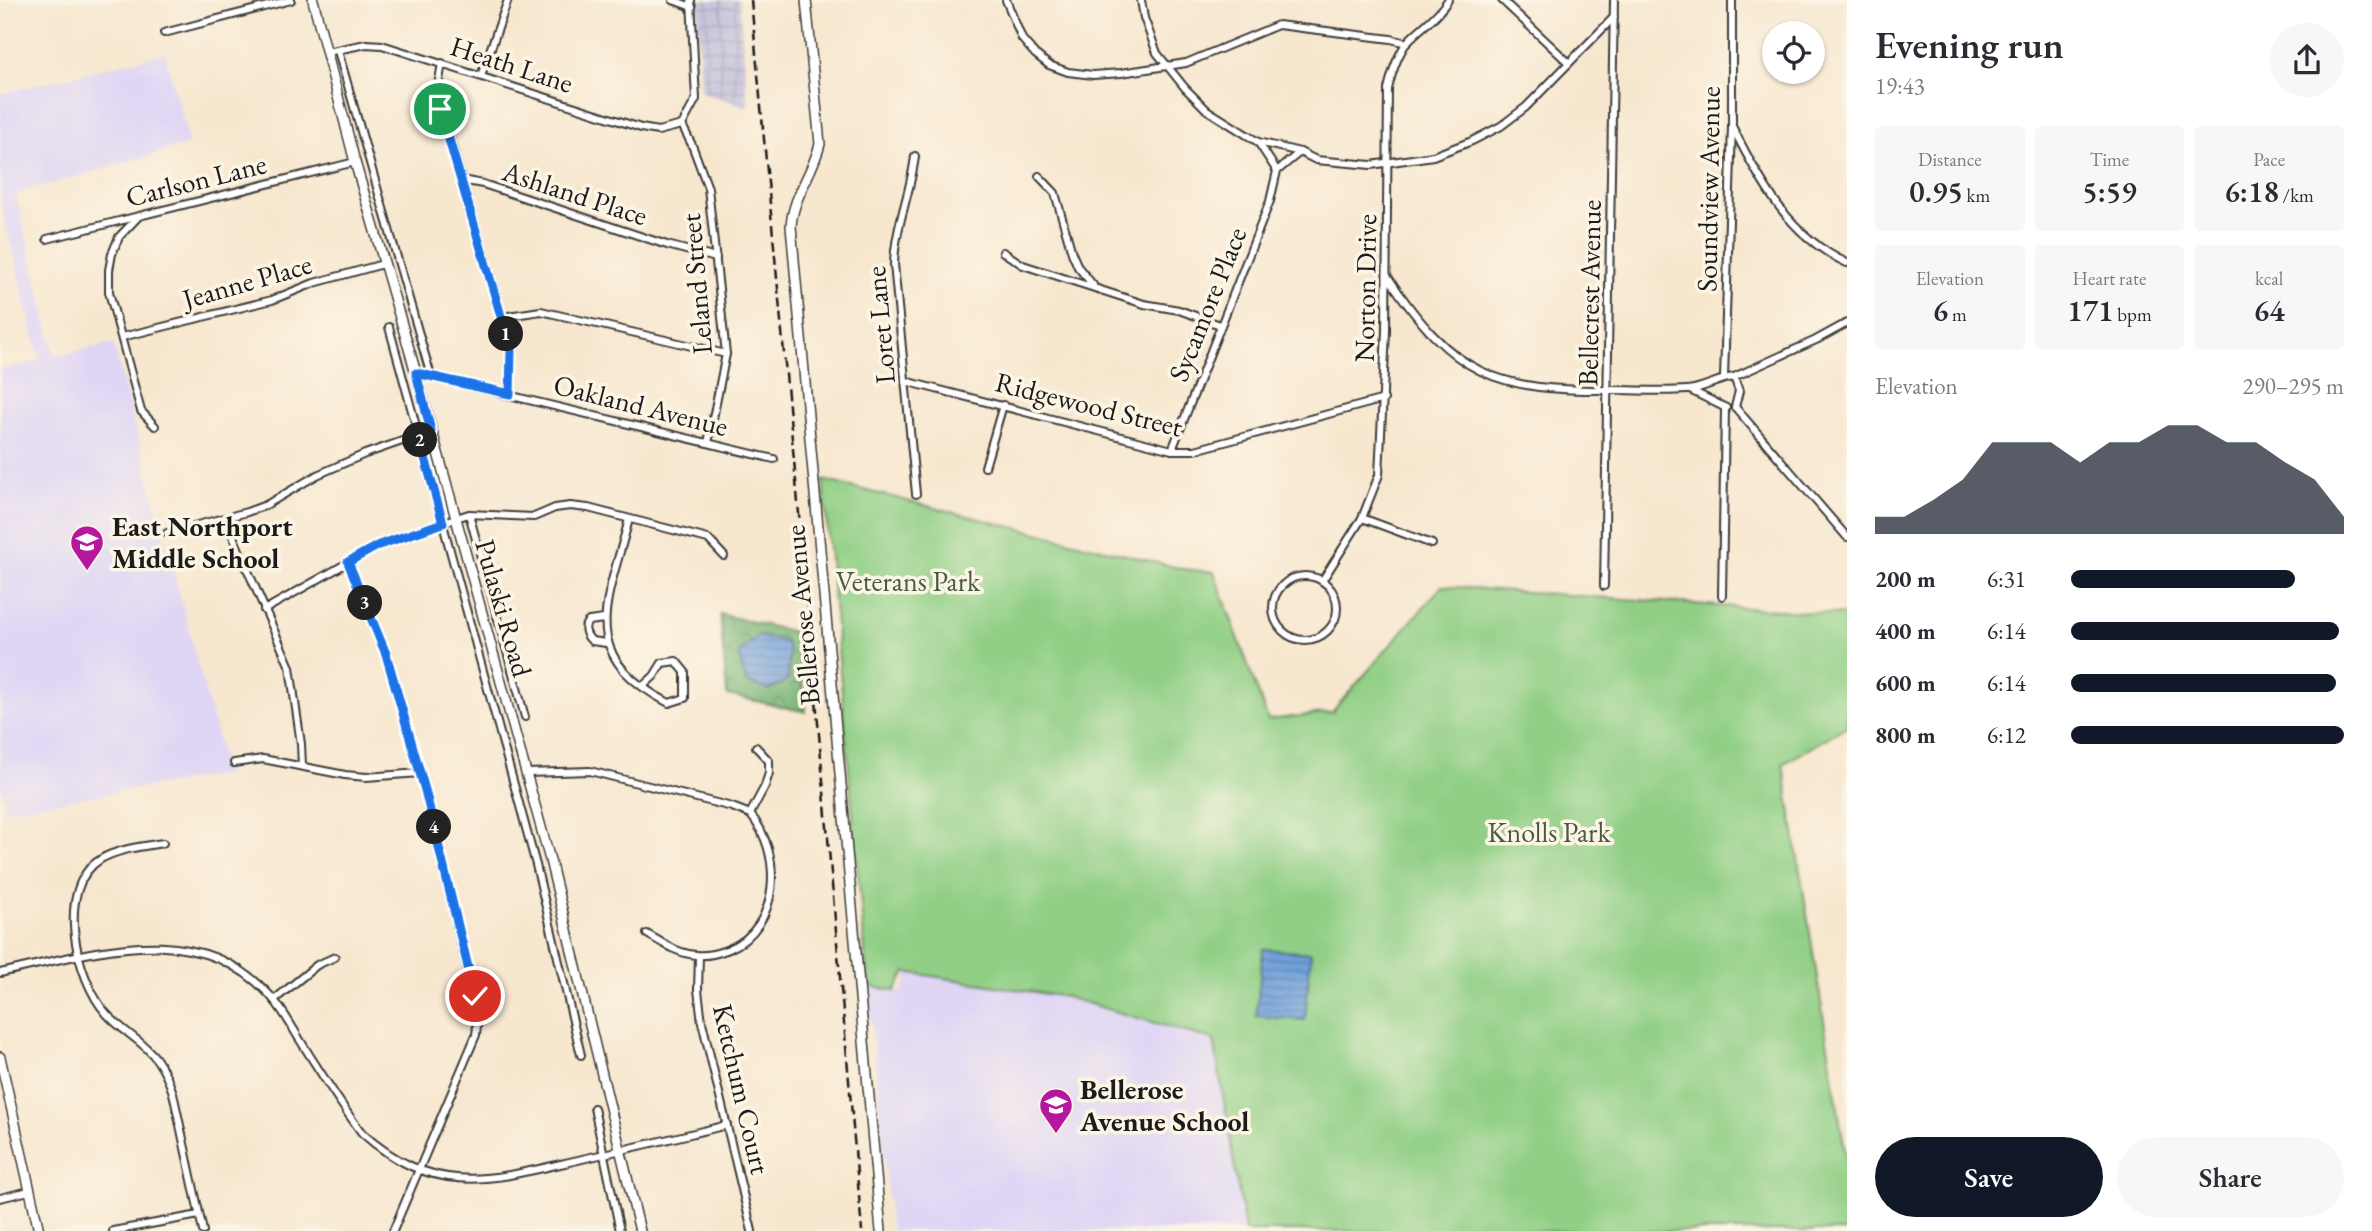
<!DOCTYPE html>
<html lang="en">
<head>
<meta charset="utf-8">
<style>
	:root { --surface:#fff; --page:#f7f7f7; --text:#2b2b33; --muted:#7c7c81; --accent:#111827 }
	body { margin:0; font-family:"EB Garamond",serif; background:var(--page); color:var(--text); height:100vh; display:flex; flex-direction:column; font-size:26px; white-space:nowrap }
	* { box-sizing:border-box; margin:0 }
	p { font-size:23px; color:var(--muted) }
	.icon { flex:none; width:38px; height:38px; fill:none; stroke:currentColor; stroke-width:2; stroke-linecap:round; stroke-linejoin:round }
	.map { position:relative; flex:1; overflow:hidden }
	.details { display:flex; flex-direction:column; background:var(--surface); width:525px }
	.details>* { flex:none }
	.buttons { position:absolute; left:1762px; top:21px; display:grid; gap:14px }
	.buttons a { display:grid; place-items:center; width:63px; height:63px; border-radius:50%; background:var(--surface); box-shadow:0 2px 5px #0004; font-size:35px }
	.pin { position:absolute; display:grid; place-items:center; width:60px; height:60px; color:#fff; margin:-30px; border:4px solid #fff; border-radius:50%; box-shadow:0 2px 7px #0007 }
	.km { position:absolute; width:35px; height:35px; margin:-18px; border-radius:50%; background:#222; color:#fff; font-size:19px; line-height:35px; text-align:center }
	.round { display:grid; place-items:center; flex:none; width:74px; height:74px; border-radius:37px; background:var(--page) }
	.headline { display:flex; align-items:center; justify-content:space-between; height:119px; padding:0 28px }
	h1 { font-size:38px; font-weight:600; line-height:52px }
	.stats { display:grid; grid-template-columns:repeat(3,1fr); gap:10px; height:119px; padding:7px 28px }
	.stats div { display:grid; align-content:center; border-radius:7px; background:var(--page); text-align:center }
	.stats b { font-size:30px; font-weight:600 }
	.stats small { font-size:19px; font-weight:400 }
	.stats p { font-size:19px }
	.chart { height:196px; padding:14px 28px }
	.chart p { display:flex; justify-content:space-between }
	.chart svg { width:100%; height:126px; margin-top:7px; fill:var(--accent); opacity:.7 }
	.button { display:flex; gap:14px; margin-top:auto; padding:14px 28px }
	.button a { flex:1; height:80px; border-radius:42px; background:var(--accent); color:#fff; font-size:28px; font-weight:600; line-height:80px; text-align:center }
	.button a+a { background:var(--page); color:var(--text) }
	ul { padding:0 28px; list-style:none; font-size:23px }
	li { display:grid; grid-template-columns:112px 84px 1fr; align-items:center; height:52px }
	li i { height:18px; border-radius:9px; background:var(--accent) }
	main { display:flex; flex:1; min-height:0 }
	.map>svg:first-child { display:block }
</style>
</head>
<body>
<main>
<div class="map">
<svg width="1847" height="1231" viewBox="0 0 1847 1231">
	<defs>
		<pattern id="industrial-grid" width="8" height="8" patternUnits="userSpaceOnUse" patternTransform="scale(1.75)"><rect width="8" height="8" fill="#c3c1db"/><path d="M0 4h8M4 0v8" fill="none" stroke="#a7a5bb"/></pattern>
		<pattern id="forest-crowns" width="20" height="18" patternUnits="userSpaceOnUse" patternTransform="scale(1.75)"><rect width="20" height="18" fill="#74b272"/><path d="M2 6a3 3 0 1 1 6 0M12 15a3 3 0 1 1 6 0" fill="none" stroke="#5e905d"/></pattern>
		<pattern id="water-rules" width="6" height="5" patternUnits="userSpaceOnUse" patternTransform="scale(1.75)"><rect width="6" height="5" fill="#71a0da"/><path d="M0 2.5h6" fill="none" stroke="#5c82b0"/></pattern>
	</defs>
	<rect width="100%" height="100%" fill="#fcf5e5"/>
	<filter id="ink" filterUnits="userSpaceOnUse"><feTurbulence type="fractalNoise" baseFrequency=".0143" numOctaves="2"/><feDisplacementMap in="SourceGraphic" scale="14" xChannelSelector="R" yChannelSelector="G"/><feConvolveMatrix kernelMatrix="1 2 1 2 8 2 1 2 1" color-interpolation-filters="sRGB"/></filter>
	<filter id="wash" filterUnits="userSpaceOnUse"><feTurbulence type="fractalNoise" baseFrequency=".00686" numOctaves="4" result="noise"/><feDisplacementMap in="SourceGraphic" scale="28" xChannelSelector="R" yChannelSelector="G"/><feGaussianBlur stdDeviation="1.57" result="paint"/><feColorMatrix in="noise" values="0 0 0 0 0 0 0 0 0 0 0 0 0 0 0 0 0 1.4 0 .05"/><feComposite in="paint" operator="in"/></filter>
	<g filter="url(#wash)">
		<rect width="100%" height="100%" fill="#f7e7cf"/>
		<g fill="#dfd5f5">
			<path d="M165 53 189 144 16 194 55 356 113 343 227 774 6 810 0 781V370L40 360 0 201V94Z"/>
			<path d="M906 972 1065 997 1215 1040 1245 1231H891L868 986 903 992 905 983H907Z"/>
		</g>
		<path fill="url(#industrial-grid)" d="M697 0H739L748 107 701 92Z"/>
		<path fill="url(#forest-crowns)" stroke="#486747" stroke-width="2" d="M720 614 798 633 806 712 727 695Z"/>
		<path fill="#90cf85" stroke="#567650" stroke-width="2" d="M823 480 1183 569 1214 572 1268 720 1332 712 1442 586 1847 615V726L1783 764 1847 1165V1231H1245L1214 1040 1066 997 906 972 895 991 868 986Z"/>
		<g fill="url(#water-rules)" stroke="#465e7b" stroke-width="2">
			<path d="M758 636 785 641 789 651 788 680 769 690 746 682 739 653Z"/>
			<path d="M1263 949 1311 953 1305 1020 1256 1016Z"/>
		</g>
	</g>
	<g filter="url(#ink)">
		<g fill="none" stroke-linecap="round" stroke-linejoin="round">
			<g stroke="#3d3a37" stroke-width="10">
				<g id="street">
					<path d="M673 0 692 7"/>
					<path d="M1006 0 1022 39 1035 54 1049 65 1068 72 1093 75 1121 73 1186 63 1278 25 1391 39 1407 43"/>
					<path d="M1141 0 1144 18 1157 53 1185 88 1207 110 1258 142 1300 152 1316 160 1371 165 1433 156 1472 141 1501 126 1526 107 1614 17"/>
					<path d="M1502 0 1569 63"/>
					<path d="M164 33 291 0"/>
					<path d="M338 51 431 376"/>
					<path d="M327 52 366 44 382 45 641 128 658 131 682 125"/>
					<path d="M442 63 437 92 511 350 510 394"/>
					<path d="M481 76 508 0"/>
					<path d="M682 125 692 145 708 188 726 354 708 443"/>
					<path d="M682 125 696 99 691 0"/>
					<path d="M1733 128C1760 182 1790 237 1847 263"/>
					<path d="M1258 142 1277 171"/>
					<path d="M915 156C911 192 895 227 894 264L916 494"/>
					<path d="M1039 176 1055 193 1072 253 1078 267 1093 285"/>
					<path d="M461 180 483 184 667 245 716 258"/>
					<path d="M137 218 119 237 112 254 109 270V292L141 411 155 426"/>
					<path d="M47 239 355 162"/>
					<path d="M1003 252 1023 265 1144 304 1179 310 1220 325"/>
					<path d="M1388 277C1454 376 1495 391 1612 390 1637 390 1663 392 1687 390 1703 389 1717 379 1734 377L1816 340 1847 323"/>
					<path d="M501 317 541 311 726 354"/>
					<path d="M389 327 536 865 581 1055"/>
					<path d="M122 337 272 300 314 283 383 264"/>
					<path d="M416 373 774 459"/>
					<path d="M1734 377 1739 391 1735 407"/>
					<path d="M1724 378 1732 126V0"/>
					<path d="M905 381 1172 450H1195L1221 443 1384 399"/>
					<path d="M1690 390 1726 408"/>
					<path d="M1735 407 1847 537"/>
					<path d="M1172 450 1270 201 1277 171 1300 152"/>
					<path d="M985 467 1003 405"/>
					<path d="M469 514 525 717"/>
					<path d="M225 518 290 667 301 744 302 766"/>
					<path d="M1362 518 1432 544"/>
					<path d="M629 519C608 603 574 654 669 703L685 698V672L676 661 662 663 654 676 643 686"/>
					<path d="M167 533 247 512 266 505 317 475 365 454 431 431"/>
					<path d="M348 562 386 654 425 790 478 1016 476 1035 393 1231"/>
					<circle cx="1305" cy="608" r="32"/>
					<path d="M1322 581 1362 518 1379 475 1386 331 1388 89C1392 72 1397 55 1408 41 1421 27 1438 17 1448 0"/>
					<path d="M1604 586 1614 0"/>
					<path d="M1722 596 1725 408"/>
					<path d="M264 610 379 545 456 518 469 514 534 517 555 508 570 506 588 508 708 539 724 556"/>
					<path d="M604 619 589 621C582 626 586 636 592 641L606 643"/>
					<path d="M234 763 263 759 345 775 366 777 420 773"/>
					<path d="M527 773 590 771 732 807 750 814"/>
					<path d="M750 814 765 786 769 773V761L756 747"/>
					<path d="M163 843C144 846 118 849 101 859 54 887 76 979 106 1013 121 1031 144 1041 157 1060 164 1070 169 1081 173 1093L203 1231"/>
					<path d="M647 934C663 943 678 954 697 955 707 956 719 953 729 949 781 927 783 853 750 814"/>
					<path d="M699 956 698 990 702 1022 752 1231"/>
					<path d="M0 973C93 953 201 914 274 1000 284 1012 292 1027 300 1040 320 1072 340 1104 362 1133 437 1200 495 1179 582 1159 631 1148 679 1137 727 1125"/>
					<path d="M274 1000 317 965 335 957"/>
					<path d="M594 1108 620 1231"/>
					<path d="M0 1198 29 1191"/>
					<path d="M113 1231 199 1215"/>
				</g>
			</g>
			<g stroke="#3d3a37" stroke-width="12">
				<g id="secondary">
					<path d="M313 0 355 162 416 373 550 860 640 1231"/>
					<path d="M806 0 820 144C813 173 793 196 791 226L881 1231"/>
					<path d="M0 1057 39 1231"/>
				</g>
			</g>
			<use href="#street" stroke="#fff" stroke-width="6"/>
			<use href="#secondary" stroke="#fff" stroke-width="9"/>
			<path stroke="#1c1c1c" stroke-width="2.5" stroke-dasharray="10 5" stroke-linecap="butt" d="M751 0 811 642 862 1231"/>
		</g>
	</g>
	<g fill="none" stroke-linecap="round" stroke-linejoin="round" filter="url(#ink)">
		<g stroke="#fff" stroke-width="14">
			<path id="route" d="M440 109 511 350 510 394 416 373 431 431 419 436 443 523 379 545 348 562 386 654 425 790 475 996"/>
		</g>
		<use href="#route" stroke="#1a73e8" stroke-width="9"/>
	</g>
	<defs>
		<g id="school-pin" transform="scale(1.75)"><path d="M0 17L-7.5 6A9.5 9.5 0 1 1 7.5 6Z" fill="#b5179e" stroke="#fcf5e5"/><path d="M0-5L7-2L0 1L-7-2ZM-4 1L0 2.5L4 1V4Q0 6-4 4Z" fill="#fff"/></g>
	</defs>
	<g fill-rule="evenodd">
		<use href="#school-pin" x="87" y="542"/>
		<use href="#school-pin" x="1056" y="1105"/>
	</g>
	<g text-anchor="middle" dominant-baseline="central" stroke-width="7" stroke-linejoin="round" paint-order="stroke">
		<g font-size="28" fill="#1c1c1c" stroke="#fcf5e5">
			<text transform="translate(512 64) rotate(18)">Heath Lane</text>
			<text transform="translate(196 180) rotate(-14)">Carlson Lane</text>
			<text transform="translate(1708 189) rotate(-89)">Soundview Avenue</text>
			<text transform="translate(575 193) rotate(18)">Ashland Place</text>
			<text transform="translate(247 281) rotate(-16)">Jeanne Place</text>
			<text transform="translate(696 284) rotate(-95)">Leland Street</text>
			<text transform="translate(1365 288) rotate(-89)">Norton Drive</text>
			<text transform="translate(1589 293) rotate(-89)">Bellecrest Avenue</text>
			<text transform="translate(1207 304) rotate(-68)">Sycamore Place</text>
			<text transform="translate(880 325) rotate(-95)">Loret Lane</text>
			<text transform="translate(1089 404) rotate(14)">Ridgewood Street</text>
			<text transform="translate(641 405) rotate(14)">Oakland Avenue</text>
			<text transform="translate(504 608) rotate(74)">Pulaski Road</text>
			<text transform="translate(802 615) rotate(-95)">Bellerose Avenue</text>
			<text transform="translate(742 1089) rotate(77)">Ketchum Court</text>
		</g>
		<g font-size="28" font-weight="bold" fill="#1c1c1c" stroke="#fcf5e5" text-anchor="start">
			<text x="112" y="526">East Northport<tspan x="112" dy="32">Middle School</tspan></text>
			<text x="1080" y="1089">Bellerose<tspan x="1080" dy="32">Avenue School</tspan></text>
		</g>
		<g font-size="28" fill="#455b41" stroke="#fcf5e5">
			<text x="908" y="581">Veterans Park</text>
			<text x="1549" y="832">Knolls Park</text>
		</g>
	</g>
</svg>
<div class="buttons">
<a><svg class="icon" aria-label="locate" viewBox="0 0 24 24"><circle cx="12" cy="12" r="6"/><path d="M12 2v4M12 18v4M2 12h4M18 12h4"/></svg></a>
</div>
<div class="pin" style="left:440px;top:109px;background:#1e9e55"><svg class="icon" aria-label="arrive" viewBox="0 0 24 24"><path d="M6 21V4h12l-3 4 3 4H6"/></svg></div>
<div class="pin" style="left:475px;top:996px;background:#d93025"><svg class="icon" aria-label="check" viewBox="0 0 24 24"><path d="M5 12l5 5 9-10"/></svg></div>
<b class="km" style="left:506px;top:334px">1</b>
<b class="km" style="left:420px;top:440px">2</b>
<b class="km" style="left:365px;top:603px">3</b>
<b class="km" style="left:434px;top:827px">4</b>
</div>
<section class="details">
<div class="headline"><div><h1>Evening run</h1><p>19:43</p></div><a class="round"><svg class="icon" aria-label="share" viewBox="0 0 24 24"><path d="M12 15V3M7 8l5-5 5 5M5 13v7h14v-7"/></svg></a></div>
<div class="stats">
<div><p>Distance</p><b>0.95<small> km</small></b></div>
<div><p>Time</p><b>5:59</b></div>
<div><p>Pace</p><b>6:18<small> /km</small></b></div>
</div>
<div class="stats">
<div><p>Elevation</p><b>6<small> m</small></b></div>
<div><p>Heart rate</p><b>171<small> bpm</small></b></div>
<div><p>kcal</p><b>64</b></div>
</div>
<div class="chart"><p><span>Elevation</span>290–295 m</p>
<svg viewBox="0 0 160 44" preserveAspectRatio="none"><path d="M0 44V38L10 38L20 32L30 25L40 12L50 12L60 12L70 19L80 12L90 12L100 6L110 6L120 12L130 12L140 19L150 25L160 38V44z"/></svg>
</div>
<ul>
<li><b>200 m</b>6:31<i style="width:82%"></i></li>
<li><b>400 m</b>6:14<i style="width:98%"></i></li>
<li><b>600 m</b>6:14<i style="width:97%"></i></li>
<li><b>800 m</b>6:12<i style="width:100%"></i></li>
</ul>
<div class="button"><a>Save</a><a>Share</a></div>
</section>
</main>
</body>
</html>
